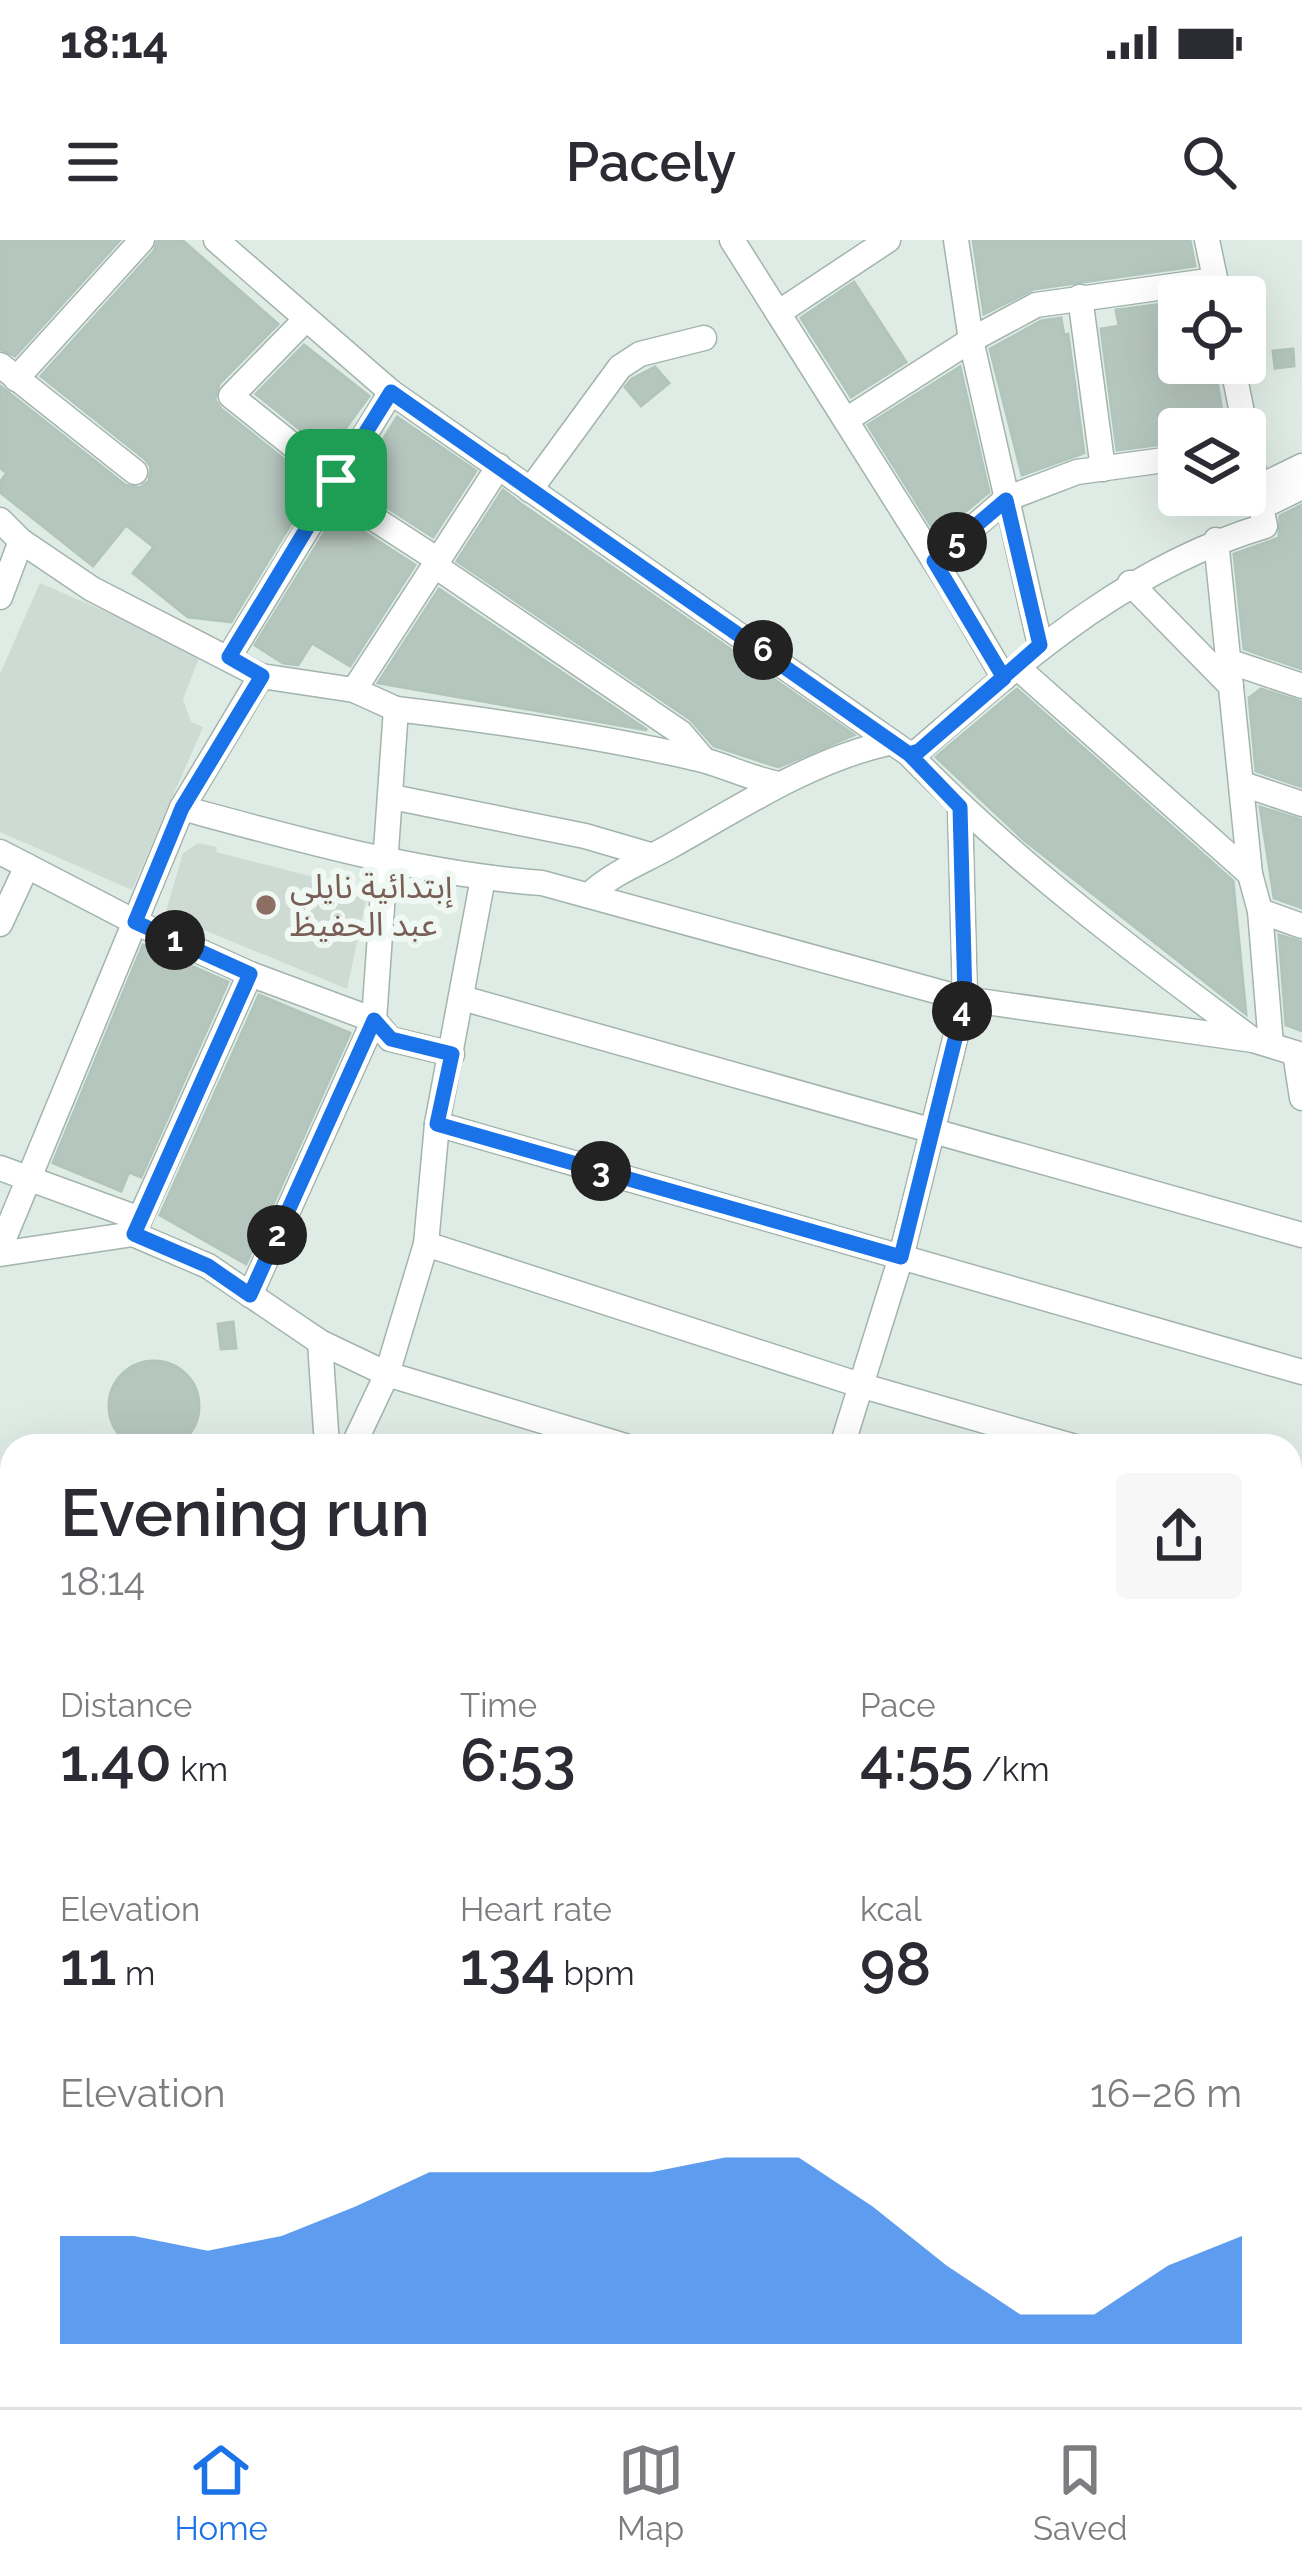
<!DOCTYPE html>
<html lang="en">
<head>
<meta charset="utf-8">
<style>
	:root { --surface:#fff; --page:#f7f7f7; --text:#2b2b33; --muted:#7c7c81; --line:#e1e1e2; --accent:#1a73e8 }
	body { margin:0; font-family:Raleway,"Noto Sans Arabic",sans-serif; background:var(--page); color:var(--text); height:100vh; display:flex; flex-direction:column; font-size:45px; white-space:nowrap }
	* { box-sizing:border-box; margin:0 }
	p { font-size:39px; color:var(--muted) }
	.icon { flex:none; width:66px; height:66px; fill:none; stroke:currentColor; stroke-width:2; stroke-linecap:round; stroke-linejoin:round }
	.map { position:relative; flex:1; overflow:hidden }
	.sheet { position:absolute; left:0px; top:1194px; width:1302px; height:975px; display:flex; flex-direction:column; background:var(--surface); border-radius:36px 36px 0 0; box-shadow:0 12px 48px #0002 }
	.sheet>* { flex:none }
	.fabs { position:absolute; left:1158px; top:36px; display:grid; gap:24px }
	.fabs a { display:grid; place-items:center; width:108px; height:108px; border-radius:12px; background:var(--surface); box-shadow:0 12px 48px #0002; font-size:60px }
	.pin { position:absolute; display:grid; place-items:center; width:102px; height:102px; color:#fff; margin:-51px; border-radius:24px; box-shadow:0 6px 18px #0006 }
	.km { position:absolute; width:60px; height:60px; margin:-30px; border-radius:50%; background:#222; color:#fff; font-size:33px; line-height:60px; text-align:center }
	.round { display:grid; place-items:center; flex:none; width:126px; height:126px; border-radius:12px; background:var(--page) }
	.headline { display:flex; align-items:center; justify-content:space-between; height:204px; padding:0 60px }
	h1 { font-size:66px; font-weight:600; line-height:90px }
	.figures { display:grid; grid-template-columns:repeat(3,1fr); gap:18px; height:204px; padding:12px 60px }
	.figures div { display:grid; align-content:center }
	.figures b { font-size:60px; font-weight:600 }
	.figures small { font-size:33px; font-weight:400 }
	.figures p { font-size:33px }
	.chart { height:336px; padding:24px 60px }
	.chart p { display:flex; justify-content:space-between }
	.chart svg { width:100%; height:216px; margin-top:12px; fill:var(--accent); opacity:.7 }
	.status { display:flex; justify-content:space-between; align-items:center; height:84px; padding:0 60px; background:var(--surface); direction:ltr }
	.status svg { height:33px; fill:currentColor }
	header { display:flex; justify-content:space-between; align-items:center; height:156px; padding:0 60px; background:var(--surface); font-size:54px; font-weight:600 }
	.menu { display:flex; justify-content:space-around; align-items:center; height:168px; border-top:3px solid var(--line); background:var(--surface); font-size:33px; color:var(--muted) }
	.menu a { display:grid; justify-items:center; gap:6px }
	.menu .on { color:var(--accent) }
	.map>svg:first-child { display:block }
</style>
</head>
<body>
<div class="status"><b>18:14</b><svg viewBox="0 0 49 12"><path d="M0 12V9h3v3zM5 12V6h3v6zM10 12V3h3v9zM15 12V0h3v12zM26 1h20v11H26zM47 4h2v5h-2z"/></svg></div>
<header><svg class="icon" aria-label="menu" viewBox="0 0 24 24"><path d="M4 6h16M4 12h16M4 18h16"/></svg>Pacely<svg class="icon" aria-label="search" viewBox="0 0 24 24"><circle cx="10" cy="10" r="6"/><path d="M15 15l6 6"/></svg></header>
<div class="map">
<svg width="1302" height="2167" viewBox="0 0 1302 2167">
	<rect width="100%" height="100%" fill="#dfece5"/>
	<g fill="#cedbd4">
		<path d="M40 343 201 413 183 459 191 482 203 487 132 650 0 592V434Z"/>
		<path d="M198 603 217 607 216 612 368 651 347 749 192 685 164 678 183 613Z"/>
	</g>
	<g fill="#b5c6be" stroke="#b2c5bc" stroke-width="3">
		<path d="M0 0H120L15 116 0 109Z"/>
		<path d="M158 0H182L278 84 219 144 215 160 221 169 315 244 231 382 188 377 133 333 154 307 126 285 93 326 0 252V242L7 233 0 228V146L125 245 140 248 149 241 151 227 145 219 41 136 154 11Z"/>
		<path d="M973 0H1190L1195 26 1034 49 984 74Z"/>
		<path d="M854 42 906 122 851 157 801 78Z"/>
		<path d="M1179 62V123H1214L1225 189H1179V202L1117 210 1101 89 1119 86 1116 70Z"/>
		<path d="M1061 78 1064 95 1068 94 1084 213 1022 235 990 109 1041 81Z"/>
		<path d="M304 105 369 156 328 212 256 154Z"/>
		<path d="M1293 109 1294 126 1275 128 1273 111Z"/>
		<path d="M655 127 669 143 641 166 625 147 632 139Z"/>
		<path d="M960 127 989 252 937 295 868 185Z"/>
		<path d="M397 177 476 231 433 297 354 246Z"/>
		<path d="M503 250 521 264 854 495 778 527 714 506 690 479 457 321Z"/>
		<path d="M1302 265V429L1244 409 1234 314 1279 298 1280 276Z"/>
		<path d="M336 274 415 325 350 426 312 403 298 425 283 423 255 405Z"/>
		<path d="M439 349 647 490 378 443Z"/>
		<path d="M1017 449 1233 641 1246 774 1023 599 936 517Z"/>
		<path d="M1261 449 1302 462V547L1256 531 1249 458Z"/>
		<path d="M1260 567 1302 580V668L1274 658Z"/>
		<path d="M1279 695 1302 702V791L1286 785Z"/>
		<path d="M143 705 228 742 141 937 129 932 121 951 53 923Z"/>
		<path d="M259 755 350 793 246 1024 160 975Z"/>
		<path d="M233 1082 236 1108 221 1109 218 1084Z"/>
		<circle cx="154" cy="1166" r="45"/>
	</g>
	<g fill="none" stroke-linecap="round" stroke-linejoin="round">
		<g stroke="#a2b4ac" stroke-width="27">
			<g id="street">
				<path d="M216 0 391 152 909 514C1013 621 1134 712 1253 800"/>
				<path d="M732 0 952 349 1004 438"/>
				<path d="M956 0 971 100 1040 405"/>
				<path d="M1207 0 1219 57"/>
				<path d="M1080 57 1103 229"/>
				<path d="M778 73 888 0"/>
				<path d="M305 80 231 156 336 240"/>
				<path d="M1232 123 1261 267"/>
				<path d="M0 125 135 232"/>
				<path d="M16 139 142 0"/>
				<path d="M846 180 971 100 1036 65 1215 40"/>
				<path d="M1257 248 1302 226"/>
				<path d="M330 250 438 320"/>
				<path d="M530 250 620 127 640 114 704 98"/>
				<path d="M0 280 21 301 92 349 261 436 354 450 396 469 374 780 250 1055"/>
				<path d="M1216 300 1250 634 1260 671 1271 805"/>
				<path d="M935 321 1006 259 1077 232 1179 218"/>
				<path d="M434 325 681 493 704 520"/>
				<path d="M1130 343 1231 446"/>
				<path d="M0 357 21 301"/>
				<path d="M229 417 391 152"/>
				<path d="M1228 421 1302 446"/>
				<path d="M1017 427 1250 634"/>
				<path d="M354 450 499 226"/>
				<path d="M396 469C497 481 600 496 699 519 727 526 751 539 779 544"/>
				<path d="M909 514 918 511C1025 419 1127 327 1265 286L1261 267 1302 247"/>
				<path d="M1243 544 1302 564"/>
				<path d="M392 557 585 596 650 615"/>
				<path d="M182 568C300 600 420 634 542 643L965 759 1253 800 1302 815"/>
				<path d="M0 612 135 682 250 734 374 780 390 799 452 814"/>
				<path d="M589 655C614 632 640 623 669 607 739 568 809 521 888 503"/>
				<path d="M1260 671 1302 686"/>
				<path d="M0 684 27 626"/>
				<path d="M462 758 1302 995"/>
				<path d="M1295 813 1302 858"/>
				<path d="M437 884 1302 1132"/>
				<path d="M0 928 140 979"/>
				<path d="M133 994 250 734"/>
				<path d="M426 1004 863 1146 1072 1206"/>
				<path d="M0 1008 182 568 261 436"/>
				<path d="M0 1014 133 994 208 1026 320 1102 387 1134 625 1206"/>
				<path d="M320 1102 327 1206"/>
				<path d="M353 1206 387 1134 426 1004 437 884 483 638"/>
				<path d="M842 1206 901 1017 965 759 960 567"/>
				<path d="M0 1269 12 1271"/>
				<path d="M1290 1269 1302 1272"/>
				<path d="M1290 1405 1302 1408"/>
				<path d="M1290 1543 1302 1547"/>
				<path d="M1290 1677 1302 1681"/>
				<path d="M1290 1817 1302 1820"/>
				<path d="M0 1831H12"/>
				<path d="M1290 1948 1302 1952"/>
				<path d="M1290 2080 1302 2084"/>
				<path d="M87 2157 147 2167"/>
				<path d="M623 2157 673 2167"/>
				<path d="M1087 2157 1117 2167"/>
				<path d="M9 2167 12 2150"/>
				<path d="M225 2167 226 2157"/>
				<path d="M552 2167 554 2157"/>
				<path d="M1062 2167 1065 2157"/>
			</g>
		</g>
		<use href="#street" stroke="#fff" stroke-width="24"/>
	</g>
	<g fill="none" stroke-linecap="round" stroke-linejoin="round">
		<g stroke="#fff" stroke-width="24">
			<path id="route" d="M336 240 229 417 262 436 182 568 135 682 250 734 134 994 208 1026 250 1055 374 780 391 799 452 814 437 884 901 1017 965 759 960 567 909 514 919 511 1004 438 934 321 1006 260 1040 405 919 511 909 514 391 152 336 240"/>
		</g>
		<use href="#route" stroke="#1a73e8" stroke-width="15"/>
	</g>
	<circle fill="#8d6e63" stroke="#f0f8f4" stroke-width="4.5" cx="266" cy="665" r="12"/>
	<g text-anchor="middle" dominant-baseline="central" stroke-width="12" stroke-linejoin="round" paint-order="stroke">
		<g font-size="33" fill="#785e54" stroke="#f0f8f4" text-anchor="start">
			<text x="290" y="646">إبتدائية نايلي<tspan x="290" dy="38">عبد الحفيظ</tspan></text>
		</g>
	</g>
</svg>
<div class="fabs">
<a><svg class="icon" aria-label="locate" viewBox="0 0 24 24"><circle cx="12" cy="12" r="6"/><path d="M12 2v4M12 18v4M2 12h4M18 12h4"/></svg></a>
<a><svg class="icon" aria-label="layers" viewBox="0 0 24 24"><path d="M12 4l9 5-9 5-9-5zM3 14l9 5 9-5"/></svg></a>
</div>
<div class="pin" style="left:336px;top:240px;background:#1e9e55"><svg class="icon" aria-label="arrive" viewBox="0 0 24 24"><path d="M6 21V4h12l-3 4 3 4H6"/></svg></div>
<b class="km" style="left:175px;top:700px">1</b>
<b class="km" style="left:277px;top:995px">2</b>
<b class="km" style="left:601px;top:931px">3</b>
<b class="km" style="left:962px;top:771px">4</b>
<b class="km" style="left:957px;top:302px">5</b>
<b class="km" style="left:763px;top:410px">6</b>
<section class="sheet">
<div class="headline"><div><h1>Evening run</h1><p>18:14</p></div><a class="round"><svg class="icon" aria-label="share" viewBox="0 0 24 24"><path d="M12 15V3M7 8l5-5 5 5M5 13v7h14v-7"/></svg></a></div>
<div class="figures">
<div><p>Distance</p><b>1.40<small> km</small></b></div>
<div><p>Time</p><b>6:53</b></div>
<div><p>Pace</p><b>4:55<small> /km</small></b></div>
</div>
<div class="figures">
<div><p>Elevation</p><b>11<small> m</small></b></div>
<div><p>Heart rate</p><b>134<small> bpm</small></b></div>
<div><p>kcal</p><b>98</b></div>
</div>
<div class="chart"><p><span>Elevation</span>16–26 m</p>
<svg viewBox="0 0 160 44" preserveAspectRatio="none"><path d="M0 44V22L10 22L20 25L30 22L40 16L50 9L60 9L70 9L80 9L90 6L100 6L110 16L120 28L130 38L140 38L150 28L160 22V44z"/></svg>
</div>
</section>
</div>
<nav class="menu">
<a class="on"><svg class="icon" aria-label="home" viewBox="0 0 24 24"><path d="M3 11l9-7 9 7M6 9v11h12V9"/></svg>Home</a>
<a><svg class="icon" aria-label="map" viewBox="0 0 24 24"><path d="M3 6l6-2 6 2 6-2v14l-6 2-6-2-6 2zM9 4v14M15 6v14"/></svg>Map</a>
<a><svg class="icon" aria-label="saved" viewBox="0 0 24 24"><path d="M7 4h10v16l-5-4-5 4z"/></svg>Saved</a>
</nav>
</body>
</html>
